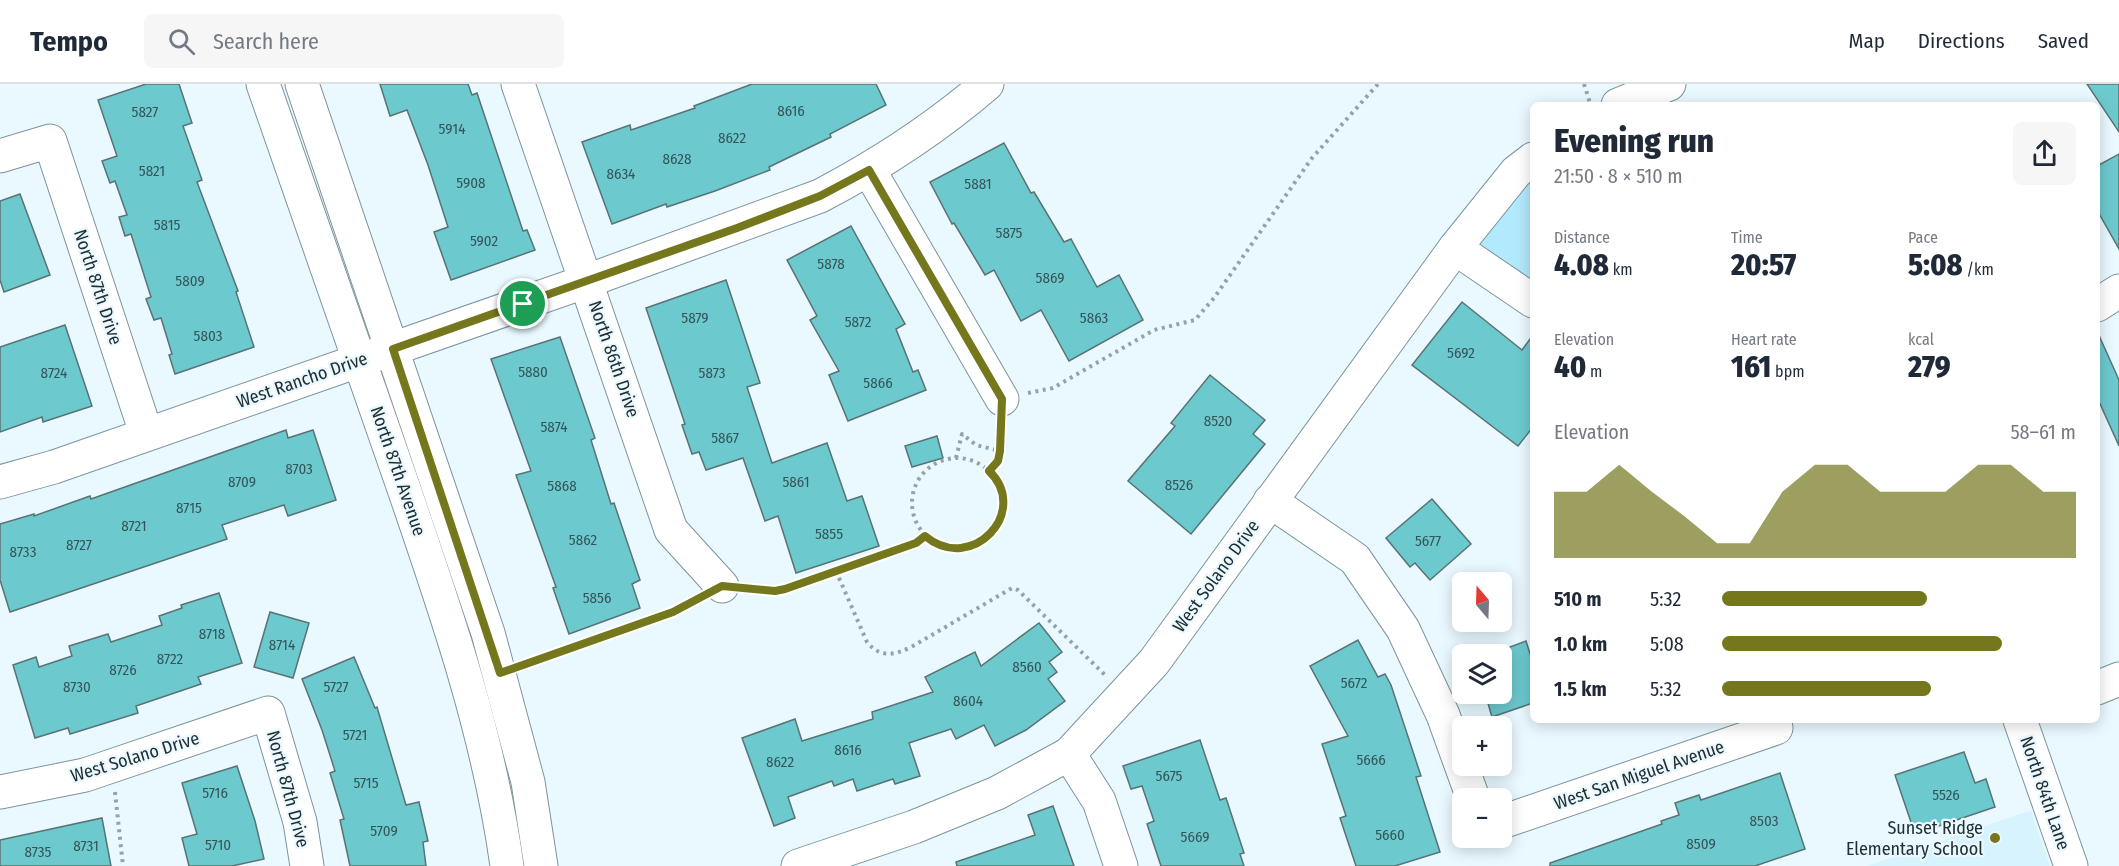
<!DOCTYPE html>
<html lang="en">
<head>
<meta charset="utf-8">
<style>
	:root { --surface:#fff; --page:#f6f6f7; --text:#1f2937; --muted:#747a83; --line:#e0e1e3; --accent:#75771d }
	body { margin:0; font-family:"Fira Sans Condensed",sans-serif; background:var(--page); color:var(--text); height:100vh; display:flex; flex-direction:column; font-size:22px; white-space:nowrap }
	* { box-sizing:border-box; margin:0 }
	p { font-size:20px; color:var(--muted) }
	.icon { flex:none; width:33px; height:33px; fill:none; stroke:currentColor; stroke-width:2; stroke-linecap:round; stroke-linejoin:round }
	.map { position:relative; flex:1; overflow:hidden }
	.drawer { position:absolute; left:1530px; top:18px; width:570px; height:621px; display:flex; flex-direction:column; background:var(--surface); border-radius:9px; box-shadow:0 3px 15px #0003 }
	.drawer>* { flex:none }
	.needle { width:39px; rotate:341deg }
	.fabs { position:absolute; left:1452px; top:488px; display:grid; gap:12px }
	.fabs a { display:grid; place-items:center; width:60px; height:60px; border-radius:9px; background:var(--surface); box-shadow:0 3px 15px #0003; font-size:30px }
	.pin { position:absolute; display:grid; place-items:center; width:51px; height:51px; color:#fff; margin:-26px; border:3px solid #fff; border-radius:50%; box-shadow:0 2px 6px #0007 }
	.round { display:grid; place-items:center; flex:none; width:63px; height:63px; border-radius:9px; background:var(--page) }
	.head { display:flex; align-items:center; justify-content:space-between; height:102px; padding:0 24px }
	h1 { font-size:33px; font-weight:800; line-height:45px }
	.figures { display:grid; grid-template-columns:repeat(3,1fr); gap:9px; height:102px; padding:6px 24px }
	.figures div { display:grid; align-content:center }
	.figures b { font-size:30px; font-weight:800 }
	.figures small { font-size:16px; font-weight:400 }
	.figures p { font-size:16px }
	.chart { height:168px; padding:12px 24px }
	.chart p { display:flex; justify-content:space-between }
	.chart svg { width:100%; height:108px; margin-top:6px; fill:var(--accent); opacity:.7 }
	ul { padding:0 24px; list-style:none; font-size:20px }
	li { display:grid; grid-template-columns:96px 72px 1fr; align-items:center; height:45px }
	li i { height:15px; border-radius:8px; background:var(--accent) }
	header { display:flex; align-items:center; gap:36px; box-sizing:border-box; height:84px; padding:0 30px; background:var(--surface); border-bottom:2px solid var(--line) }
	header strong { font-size:28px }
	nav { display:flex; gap:33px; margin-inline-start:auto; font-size:21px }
	.search { width:420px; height:54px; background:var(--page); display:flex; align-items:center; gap:15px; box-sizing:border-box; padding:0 21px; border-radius:9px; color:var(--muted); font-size:22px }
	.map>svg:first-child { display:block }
</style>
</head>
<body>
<header>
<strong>Tempo</strong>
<div class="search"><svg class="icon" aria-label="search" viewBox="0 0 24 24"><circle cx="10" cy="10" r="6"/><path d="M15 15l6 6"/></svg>Search here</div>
<nav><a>Map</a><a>Directions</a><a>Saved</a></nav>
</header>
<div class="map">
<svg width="2119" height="782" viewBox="0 0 2119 782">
	<rect width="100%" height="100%" fill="#e9f9ff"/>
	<path fill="#d7f3fd" d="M2031 727 2050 782H1867L2023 729Z"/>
	<path fill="#b3e9fd" d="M1533 91V200L1477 159Z"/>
	<g fill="#6cc9ce" stroke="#597374" stroke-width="1.5">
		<path d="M146 0H179L192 39 183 42 202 96 197 98 238 207 236 208 254 263 175 290 169 271 172 270 161 234 154 236 146 215 151 213 131 150 125 152 119 133 127 131 115 97 110 99 102 77 117 72 98 16Z"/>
		<path d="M380 0H468L472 11 477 9 523 147 527 146 535 166 451 196 434 148 448 143 428 81 407 26 390 32Z"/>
		<path d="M752 0H876L886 21 830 50 831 53 769 83 770 86 715 107 667 123 666 120 612 140 582 58 630 41 631 46 695 24 694 22Z"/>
		<path d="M2087 0H2119V48Z"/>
		<path d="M1004 59 1031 109 1034 108 1064 158 1071 155 1097 203 1119 191 1143 236 1069 277 1041 226 1021 237 994 186 985 191 954 139 952 140 930 98Z"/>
		<path d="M2119 70V165L2097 126V82Z"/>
		<path d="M20 110 50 191 4 208 0 196V117Z"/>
		<path d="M851 142 905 240 896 245 913 288 918 286 926 306 848 337 829 291 839 287 810 236 817 232 787 176Z"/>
		<path d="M726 196 760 299 747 303 772 379 827 359 847 417 862 412 879 462 796 489 778 432 765 437 743 374 706 386 699 368 692 370 682 341 685 340 646 224Z"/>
		<path d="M1462 218 1522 266 1533 251V343L1518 362 1412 281Z"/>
		<path d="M65 241 92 322 43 338 42 333 0 348V263Z"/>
		<path d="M2097 247 2119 296V362L2097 313Z"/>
		<path d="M560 253 595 354 591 356 611 420 614 419 640 496 632 500 640 524 569 550 553 504 556 503 516 391 531 387 491 275Z"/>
		<path d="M1210 291 1265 336 1253 350 1265 360 1191 450 1128 397 1175 342 1171 339Z"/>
		<path d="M286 346 288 354 313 346 336 416 288 432 284 421 222 441 227 455 10 528 0 496V440L34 430V432L90 412 91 415Z"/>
		<path d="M937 352 943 374 912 383 905 362Z"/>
		<path d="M1432 415 1471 460 1430 496 1415 479 1410 483 1386 454Z"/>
		<path d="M219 509 242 579 198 593 201 600 136 622 138 629 70 650 68 644 35 654 13 581 36 573 39 583 72 572 69 562 108 550 111 558 162 541 159 532 182 524 181 521Z"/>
		<path d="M270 528 309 539 293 594 254 583Z"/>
		<path d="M1039 539 1062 568 1049 578 1057 588 1048 595 1065 617 1026 646 995 662 984 641 956 655 951 645 909 659 920 692 895 700 893 695 857 707 853 695 834 702 832 697 788 713 795 734 774 742 742 654 795 635 802 657 873 635 872 628 933 608 925 593 975 568 981 582Z"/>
		<path d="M1358 556 1378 593 1385 590 1391 601 1421 692 1416 693 1440 768 1395 782H1356L1340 734 1346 732 1322 660 1348 652 1310 582Z"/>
		<path d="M1526 557 1533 579V619L1492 633 1485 609H1502V566Z"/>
		<path d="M354 573 375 624 377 623 406 721 419 718 428 757 423 758 426 782H350L340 736 344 735 330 689 335 687 322 646 302 595Z"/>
		<path d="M1200 656 1220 716 1226 714 1244 769 1240 770 1244 782H1161L1147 740 1154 737 1142 702 1131 705 1123 682Z"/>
		<path d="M1964 668 1975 699 1986 695 1995 723 1915 750 1895 691Z"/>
		<path d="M237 682 255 737 264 775 232 782H189L182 754 197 750 182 699Z"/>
		<path d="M1780 689 1805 765 1755 782H1550V779L1662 740 1661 737 1679 731 1675 719 1699 711 1701 716Z"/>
		<path d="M1053 722 1074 782H957L956 778 1035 751 1028 731Z"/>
		<path d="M102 734 111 782H0V756Z"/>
	</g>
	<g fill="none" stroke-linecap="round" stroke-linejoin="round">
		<g stroke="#7c949d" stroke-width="35">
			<g id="minor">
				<path d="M263 0C310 134 357 268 403 402 446 527 489 651 507 782"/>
				<path d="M302 0 488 549 528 698 541 782"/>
				<path d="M518 0 671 446 722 502"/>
				<path d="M1618 21 1669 0"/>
				<path d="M0 72 50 57 146 349"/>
				<path d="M869 86 1002 315"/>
				<path d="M1455 164 1533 217"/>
				<path d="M2097 221 2119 207"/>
				<path d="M0 398 54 383 587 197 820 112C879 81 936 44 987 0"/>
				<path d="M1270 417 1355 475 1403 545 1443 631 1473 714"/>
				<path d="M2097 604 2119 595"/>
				<path d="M2020 636 2071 782"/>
				<path d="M1069 670 1099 717 1121 782"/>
				<path d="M0 708 85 691 268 629 300 738 307 782"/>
				<path d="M1502 738 1776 644 1774 636"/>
				<path d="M798 782 914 743 997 709 1069 670 1154 578 1455 164 1516 88 1533 75"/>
			</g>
		</g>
		<g stroke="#95a3a8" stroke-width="4" stroke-dasharray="3 4.5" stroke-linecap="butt">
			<path d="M1584 0 1590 19"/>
			<path d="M1028 309 1053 304 1154 246 1195 236 1214 214 1312 74 1378 0"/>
			<circle cx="957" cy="419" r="45"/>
			<path d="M956 374 962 350 976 361 1000 367"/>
			<path d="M989 387C1001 373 1001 359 1001 341"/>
			<path d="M836 487 867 558C881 575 895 571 913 562L1012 504 1018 506 1106 592"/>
			<path d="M747 504 775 507 785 505 916 459 925 452"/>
			<path d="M523 581 673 528 698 515"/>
			<path d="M115 708 123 782"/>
		</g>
		<use href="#minor" stroke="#fff" stroke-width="33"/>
	</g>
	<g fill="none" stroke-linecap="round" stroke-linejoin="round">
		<g stroke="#fff" stroke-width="12">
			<path id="route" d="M869 86 1002 315 1000 367 998 377 989 387C1031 427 972 491 925 452L916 459 785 505 775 507 722 502 673 528 500 589 393 265 737 144 820 112Z"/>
		</g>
		<use href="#route" stroke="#75771d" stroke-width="8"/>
	</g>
	<circle fill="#75771d" stroke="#e9f9ff" stroke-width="2" cx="1995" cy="754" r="6"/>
	<g text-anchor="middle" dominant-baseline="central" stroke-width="4.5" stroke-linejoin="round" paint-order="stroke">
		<g font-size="15" fill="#355558">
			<text x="791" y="27">8616</text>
			<text x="145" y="28">5827</text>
			<text x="452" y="45">5914</text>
			<text x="732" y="54">8622</text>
			<text x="677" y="75">8628</text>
			<text x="152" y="87">5821</text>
			<text x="621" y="90">8634</text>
			<text x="471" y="99">5908</text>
			<text x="978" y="100">5881</text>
			<text x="167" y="141">5815</text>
			<text x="1009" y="149">5875</text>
			<text x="484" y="157">5902</text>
			<text x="831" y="180">5878</text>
			<text x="1050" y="194">5869</text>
			<text x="190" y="197">5809</text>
			<text x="695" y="234">5879</text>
			<text x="1094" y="234">5863</text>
			<text x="858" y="238">5872</text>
			<text x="208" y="252">5803</text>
			<text x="1461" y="269">5692</text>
			<text x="533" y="288">5880</text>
			<text x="54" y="289">8724</text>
			<text x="712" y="289">5873</text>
			<text x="878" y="299">5866</text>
			<text x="1218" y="337">8520</text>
			<text x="554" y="343">5874</text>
			<text x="725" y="354">5867</text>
			<text x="299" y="385">8703</text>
			<text x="242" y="398">8709</text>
			<text x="796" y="398">5861</text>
			<text x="1179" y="401">8526</text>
			<text x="562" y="402">5868</text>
			<text x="189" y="424">8715</text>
			<text x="134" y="442">8721</text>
			<text x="829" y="450">5855</text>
			<text x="583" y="456">5862</text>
			<text x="1428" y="457">5677</text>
			<text x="79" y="461">8727</text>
			<text x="23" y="468">8733</text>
			<text x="597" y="514">5856</text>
			<text x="212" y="550">8718</text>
			<text x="282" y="561">8714</text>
			<text x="170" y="575">8722</text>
			<text x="1027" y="583">8560</text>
			<text x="123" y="586">8726</text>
			<text x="1354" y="599">5672</text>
			<text x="77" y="603">8730</text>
			<text x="336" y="603">5727</text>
			<text x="968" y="617">8604</text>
			<text x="355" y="651">5721</text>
			<text x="848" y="666">8616</text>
			<text x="1371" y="676">5666</text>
			<text x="780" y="678">8622</text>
			<text x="1169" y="692">5675</text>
			<text x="366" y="699">5715</text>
			<text x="215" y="709">5716</text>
			<text x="1946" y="711">5526</text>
			<text x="1764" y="737">8503</text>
			<text x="384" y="747">5709</text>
			<text x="1390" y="751">5660</text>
			<text x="1195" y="753">5669</text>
			<text x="1701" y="760">8509</text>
			<text x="218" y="761">5710</text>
			<text x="86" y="762">8731</text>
			<text x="38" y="768">8735</text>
		</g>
		<g font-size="18" fill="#232e31" stroke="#e9f9ff">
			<text transform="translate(98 203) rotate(72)">North 87th Drive</text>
			<text transform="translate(614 275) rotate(71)">North 86th Drive</text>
			<text transform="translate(302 296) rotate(-19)">West Rancho Drive</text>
			<text transform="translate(398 387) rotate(71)">North 87th Avenue</text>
			<text transform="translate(1216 492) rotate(-54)">West Solano Drive</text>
			<text transform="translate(135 673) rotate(-17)">West Solano Drive</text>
			<text transform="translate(1639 691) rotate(-19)">West San Miguel Avenue</text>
			<text transform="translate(288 705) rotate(75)">North 87th Drive</text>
			<text transform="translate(2045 709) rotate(71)">North 84th Lane</text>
		</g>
		<g font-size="18" fill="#232e31" stroke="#e9f9ff" text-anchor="end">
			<text x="1983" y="744">Sunset Ridge<tspan x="1983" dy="21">Elementary School</tspan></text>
		</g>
	</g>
</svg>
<div class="fabs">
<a><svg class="needle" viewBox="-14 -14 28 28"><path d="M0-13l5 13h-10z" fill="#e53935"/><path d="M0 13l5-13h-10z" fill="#747a83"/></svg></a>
<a><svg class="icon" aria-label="layers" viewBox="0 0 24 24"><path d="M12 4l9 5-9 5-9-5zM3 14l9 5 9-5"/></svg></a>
<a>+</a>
<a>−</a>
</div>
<div class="pin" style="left:523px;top:220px;background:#1e9e55"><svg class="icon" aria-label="arrive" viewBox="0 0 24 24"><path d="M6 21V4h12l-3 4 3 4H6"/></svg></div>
<section class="drawer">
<div class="head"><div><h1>Evening run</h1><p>21:50 · 8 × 510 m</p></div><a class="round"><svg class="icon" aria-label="share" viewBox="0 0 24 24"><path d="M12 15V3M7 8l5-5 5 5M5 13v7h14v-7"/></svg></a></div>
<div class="figures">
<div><p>Distance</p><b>4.08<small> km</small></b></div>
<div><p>Time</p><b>20:57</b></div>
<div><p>Pace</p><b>5:08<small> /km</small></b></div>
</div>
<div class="figures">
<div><p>Elevation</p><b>40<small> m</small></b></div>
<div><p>Heart rate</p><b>161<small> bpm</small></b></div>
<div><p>kcal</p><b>279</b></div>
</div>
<div class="chart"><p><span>Elevation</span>58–61 m</p>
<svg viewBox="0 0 160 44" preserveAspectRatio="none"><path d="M0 44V17L10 17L20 6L30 17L40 27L50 38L60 38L70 17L80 6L90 6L100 17L110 17L120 17L130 6L140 6L150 17L160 17V44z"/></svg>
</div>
<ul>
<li><b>510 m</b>5:32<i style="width:58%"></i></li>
<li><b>1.0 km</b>5:08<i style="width:79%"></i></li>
<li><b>1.5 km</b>5:32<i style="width:59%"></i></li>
</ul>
</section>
</div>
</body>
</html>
